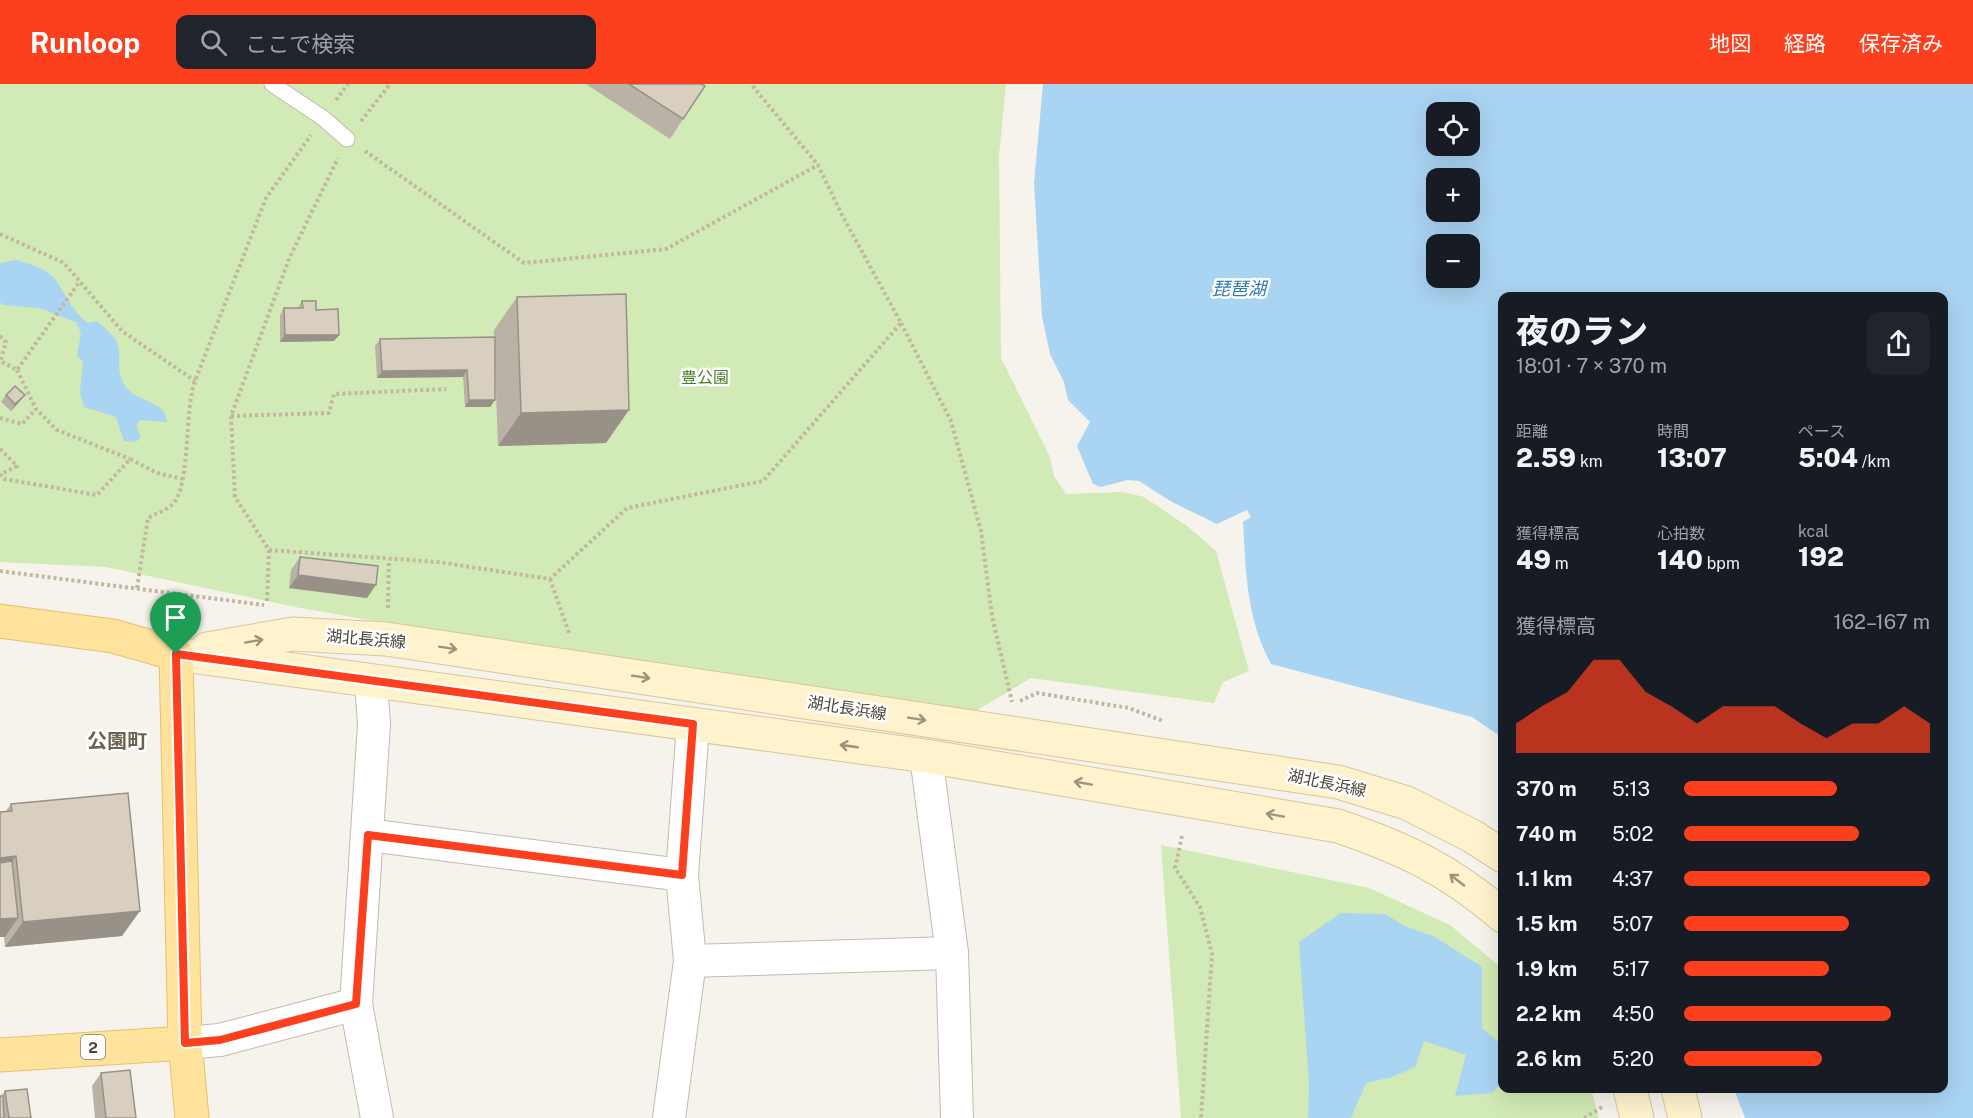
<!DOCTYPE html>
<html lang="ja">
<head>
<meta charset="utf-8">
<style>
	:root { --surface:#171b24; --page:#20242c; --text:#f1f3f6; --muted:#9ea1a6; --accent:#fc3f1d }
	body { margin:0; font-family:"Public Sans","Noto Sans JP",sans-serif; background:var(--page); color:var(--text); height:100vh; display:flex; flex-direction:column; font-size:22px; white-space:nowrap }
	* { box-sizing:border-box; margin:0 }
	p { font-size:20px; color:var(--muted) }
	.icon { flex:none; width:33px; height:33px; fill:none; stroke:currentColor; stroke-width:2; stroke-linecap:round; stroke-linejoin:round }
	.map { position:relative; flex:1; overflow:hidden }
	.drawer { position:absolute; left:1498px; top:208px; width:450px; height:801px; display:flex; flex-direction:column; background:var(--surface); border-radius:12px; box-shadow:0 6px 24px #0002 }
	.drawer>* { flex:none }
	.buttons { position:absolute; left:1426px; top:18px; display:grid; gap:12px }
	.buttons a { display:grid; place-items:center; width:54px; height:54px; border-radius:12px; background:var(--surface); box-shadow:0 6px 24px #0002; font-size:30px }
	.pin { position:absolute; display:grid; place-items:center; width:51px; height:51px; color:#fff; margin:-62px -26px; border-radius:50% 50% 50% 0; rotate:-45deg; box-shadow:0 0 6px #0007 }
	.pin .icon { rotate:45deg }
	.round { display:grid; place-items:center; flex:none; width:63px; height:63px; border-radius:12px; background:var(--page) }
	.summary { display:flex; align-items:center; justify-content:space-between; height:102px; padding:0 18px }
	h1 { font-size:33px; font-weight:800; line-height:45px }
	.figures { display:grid; grid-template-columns:repeat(3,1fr); gap:9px; height:102px; padding:6px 18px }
	.figures div { display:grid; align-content:center }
	.figures b { font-size:26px; font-weight:800 }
	.figures small { font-size:16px; font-weight:400 }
	.figures p { font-size:16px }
	.chart { height:168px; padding:12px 18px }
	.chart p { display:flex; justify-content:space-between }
	.chart svg { width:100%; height:108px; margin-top:6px; fill:var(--accent); opacity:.7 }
	ul { padding:0 18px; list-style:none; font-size:20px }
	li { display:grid; grid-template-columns:96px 72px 1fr; align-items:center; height:45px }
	li i { height:15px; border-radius:8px; background:var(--accent) }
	header { display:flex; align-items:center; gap:36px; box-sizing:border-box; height:84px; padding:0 30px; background:var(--accent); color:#fff }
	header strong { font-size:28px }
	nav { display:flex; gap:33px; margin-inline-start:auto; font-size:21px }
	.search { width:420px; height:54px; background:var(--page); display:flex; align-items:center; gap:15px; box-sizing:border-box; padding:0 21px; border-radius:12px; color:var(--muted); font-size:22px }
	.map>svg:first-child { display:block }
</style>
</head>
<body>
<header>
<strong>Runloop</strong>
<div class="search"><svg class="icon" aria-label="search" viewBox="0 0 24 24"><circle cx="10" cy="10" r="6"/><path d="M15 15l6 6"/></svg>ここで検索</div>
<nav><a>地図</a><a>経路</a><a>保存済み</a></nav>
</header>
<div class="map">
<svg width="1973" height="1034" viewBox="0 0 1973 1034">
	<rect width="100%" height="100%" fill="#f6f3ec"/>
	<g fill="#d2eab5">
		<path d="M0 0H1006L999 72 1001 274 1050 373 1054 392 1066 410 1123 408 1144 413 1187 442 1216 467 1249 587 1223 598 1214 619 1031 594 971 630 471 554 295 523 106 483 0 478Z"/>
		<path d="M1161 761 1369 804 1450 841 1503 885V1005H1591L1599 1034H1181Z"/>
	</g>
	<g fill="#a9d4f2" fill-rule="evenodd">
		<path d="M1043 0H1973V1034H1745L1734 1005H1944V213H1503V654L1472 633 1271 580C1246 533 1246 489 1243 438L1251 433 1247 426 1217 440 1172 418 1139 397 1127 396 1101 403 1093 400 1077 362 1090 338 1068 316 1064 298 1050 270 1042 232 1034 99ZM1470 28V62H1437V28ZM1470 94V128H1437V94ZM1437 160H1470V194H1437Z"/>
		<path d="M16 176C30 180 49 185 57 198 67 213 73 229 88 239L97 237C103 243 113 250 117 258 123 274 114 286 126 303 137 319 166 316 167 338L140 336 136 342 141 352 136 358 124 357 116 333 84 323 80 308 83 277 77 272 81 249 76 238 39 224 3 221 0 218V179Z"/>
		<path d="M1341 829 1385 830 1405 842 1435 853 1482 883V944L1503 962V997L1492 1009 1455 1012 1466 971 1424 957 1415 983 1392 993 1366 999 1351 1034H1308L1309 999 1299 858Z"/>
	</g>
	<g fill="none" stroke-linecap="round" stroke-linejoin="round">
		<g stroke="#c2bbae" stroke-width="17">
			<path id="service" d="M272 0 323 34 347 55"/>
		</g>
		<g stroke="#c2bbae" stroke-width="34">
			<g id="minor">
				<path d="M926 672 952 869 957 1034"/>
				<path d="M368 751 682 791"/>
				<path d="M690 877 952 869"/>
				<path d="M356 920 374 640 371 598"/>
				<path d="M185 959 220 956 356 920 377 1034"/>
				<path d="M669 1034 690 877 682 791 693 641"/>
			</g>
		</g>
		<g stroke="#d6c79b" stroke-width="35">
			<g id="secondary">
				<path d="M207 565 293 550 386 555 1338 698 1407 719 1472 752 1503 772"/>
				<path d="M176 570 926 672 1338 742C1405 765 1448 785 1503 832"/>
				<path d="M1630 1005 1637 1034"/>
				<path d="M1678 1005 1685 1034"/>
			</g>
		</g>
		<g stroke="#e6c16a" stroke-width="35">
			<g id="primary">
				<path d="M0 537 113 552 176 570 185 959 192 1034"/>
				<path d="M0 971 185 959"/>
			</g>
		</g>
		<g stroke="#c4b79f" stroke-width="4" stroke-dasharray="3 3" stroke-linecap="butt">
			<path d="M336 16 348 0"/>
			<path d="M361 37 390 0"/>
			<path d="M365 67 524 179 666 165 818 81"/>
			<path d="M0 150 64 179 122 247 195 297"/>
			<path d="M901 239 951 337 981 447 992 532 1012 618"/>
			<path d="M0 252 6 258 0 279"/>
			<path d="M2 278 17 286 80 197"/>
			<path d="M17 286 36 325 57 346 130 375"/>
			<path d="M231 332 329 329 334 310 446 305"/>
			<path d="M0 334 22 340 36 325"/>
			<path d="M0 365 17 382 2 390"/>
			<path d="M0 390 4 395 97 411 130 375 157 389 183 395"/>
			<path d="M269 466 438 478 550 495 627 424 763 397 901 239 842 131 818 81 751 0"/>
			<path d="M0 487 264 521"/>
			<path d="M550 495 569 549"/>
			<path d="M137 504 148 434C155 430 167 426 173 420 191 400 184 326 195 297L266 114 311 51"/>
			<path d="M267 517 269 466 235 413 231 332 289 175 338 74"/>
			<path d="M388 524 389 476"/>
			<path d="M1020 617 1037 609 1129 624 1163 637"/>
			<path d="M1182 752 1175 784 1200 823 1212 870 1201 1034"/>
			<path d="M1584 1034 1602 1023"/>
		</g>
		<use href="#service" stroke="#fff" stroke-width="15"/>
		<use href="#minor" stroke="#fff" stroke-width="32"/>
		<use href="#secondary" stroke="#fff3cd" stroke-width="33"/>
		<use href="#primary" stroke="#ffe39c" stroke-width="33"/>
	</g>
	<g fill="#bab2a6">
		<path d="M586 0H701L683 35 670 55Z"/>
		<path d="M517 213 606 359 498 362 495 282V316L490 323H465L463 293 377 294 375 262 380 255 494 253V246Z"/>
		<path d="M302 217 316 226 339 251 334 257 280 258V231L284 224H298Z"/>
		<path d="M6 311H25L20 317 11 327 1 318Z"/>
		<path d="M300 473 367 514 289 504 291 486Z"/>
		<path d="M11 720 122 852 5 863 4 853H0V728L6 727Z"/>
		<path d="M101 989 136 1034H95L92 1002Z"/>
		<path d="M5 1007 31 1034H0L1 1012Z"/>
	</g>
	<g fill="#979187">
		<path d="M285 251H339L334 257 280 258Z"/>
		<path d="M467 286 463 293 377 294 382 287Z"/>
		<path d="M25 311 20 317 11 327 15 320Z"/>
		<path d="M469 316H495L490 323H465Z"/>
		<path d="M629 326 606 359 498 362 521 329Z"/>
		<path d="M298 491 376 501 367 514 289 504Z"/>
		<path d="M16 772 0 795V774Z"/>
		<path d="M140 827 122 852 5 863 23 838Z"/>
		<path d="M18 834 5 853H0V835Z"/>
	</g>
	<g fill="#d8cfc1" stroke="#979187" stroke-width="1.5">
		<path d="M629 0H701L705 2 683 35Z"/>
		<path d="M626 210 629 326 521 329 517 213Z"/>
		<path d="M302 217H316V226L338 225 339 251H285L284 224H303Z"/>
		<path d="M495 253V316H469L467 286 382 287 380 255Z"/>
		<path d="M15 302 25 311 15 320 6 311Z"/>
		<path d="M300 473 378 482 376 501 298 491Z"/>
		<path d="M128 709 140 827 23 838 16 772 0 774V728L12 727 11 720Z"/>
		<path d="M12 777 18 834 0 835V779Z"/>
		<path d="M130 986 136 1034H106L101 989Z"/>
		<path d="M27 1005 31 1034H9L5 1007Z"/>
		<path d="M0 1012H3L4 1034H0Z"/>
	</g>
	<defs><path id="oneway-shaft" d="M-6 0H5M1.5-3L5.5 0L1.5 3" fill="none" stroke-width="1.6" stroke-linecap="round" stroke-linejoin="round" transform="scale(1.5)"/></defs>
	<g stroke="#9c937c">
		<use href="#oneway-shaft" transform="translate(254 557) rotate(-10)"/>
		<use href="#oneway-shaft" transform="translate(448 564) rotate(9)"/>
		<use href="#oneway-shaft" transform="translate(641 593) rotate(9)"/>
		<use href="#oneway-shaft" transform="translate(917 635) rotate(9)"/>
		<use href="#oneway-shaft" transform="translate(849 662) rotate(-172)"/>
		<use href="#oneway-shaft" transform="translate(1083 699) rotate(-170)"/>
		<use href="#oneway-shaft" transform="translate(1275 731) rotate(-170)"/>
		<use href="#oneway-shaft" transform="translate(1457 796) rotate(-142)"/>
	</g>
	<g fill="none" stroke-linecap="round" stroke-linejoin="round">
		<g stroke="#fff" stroke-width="12">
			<path id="route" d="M176 570 693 640 682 791 368 751 356 920 220 956 185 959Z"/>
		</g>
		<use href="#route" stroke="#fc3f1d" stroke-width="8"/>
	</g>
	<g text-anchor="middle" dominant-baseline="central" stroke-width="5" stroke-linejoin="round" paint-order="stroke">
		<rect fill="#fff" stroke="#817c74" stroke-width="1.5" x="81" y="951" width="24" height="24" rx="4.5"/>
		<g font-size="15" font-weight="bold" fill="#4b4439">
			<text x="93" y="963">2</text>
		</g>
		<g font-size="16" fill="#4a7f2a" stroke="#fff">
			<text x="705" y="293">豊公園</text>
		</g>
		<g font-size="16" fill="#4b4439" stroke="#fff">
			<text transform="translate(366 555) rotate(5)">湖北長浜線</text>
			<text transform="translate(847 624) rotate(9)">湖北長浜線</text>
			<text transform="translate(1327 699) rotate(12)">湖北長浜線</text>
		</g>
		<g font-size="18" font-style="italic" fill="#2e7ab2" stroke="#fff">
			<text x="1239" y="204">琵琶湖</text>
		</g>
		<g font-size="20" font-weight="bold" fill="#6e6250" stroke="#fff">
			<text x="117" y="657">公園町</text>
		</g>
	</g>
</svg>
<div class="buttons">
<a><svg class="icon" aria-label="locate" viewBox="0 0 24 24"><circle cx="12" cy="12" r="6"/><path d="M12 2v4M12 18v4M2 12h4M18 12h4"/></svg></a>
<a>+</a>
<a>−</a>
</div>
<div class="pin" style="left:176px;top:570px;background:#1e9e55"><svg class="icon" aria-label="arrive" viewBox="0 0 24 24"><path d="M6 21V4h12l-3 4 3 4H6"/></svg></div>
<section class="drawer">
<div class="summary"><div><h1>夜のラン</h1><p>18:01 · 7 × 370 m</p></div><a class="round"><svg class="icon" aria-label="share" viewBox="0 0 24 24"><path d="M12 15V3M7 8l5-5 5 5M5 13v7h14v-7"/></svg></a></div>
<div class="figures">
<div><p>距離</p><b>2.59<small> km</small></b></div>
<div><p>時間</p><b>13:07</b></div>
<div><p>ペース</p><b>5:04<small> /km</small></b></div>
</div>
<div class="figures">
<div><p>獲得標高</p><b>49<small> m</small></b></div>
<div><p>心拍数</p><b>140<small> bpm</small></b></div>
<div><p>kcal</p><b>192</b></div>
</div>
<div class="chart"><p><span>獲得標高</span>162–167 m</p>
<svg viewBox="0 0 160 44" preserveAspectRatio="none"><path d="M0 44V32L10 25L20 19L30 6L40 6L50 19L60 25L70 32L80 25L90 25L100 25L110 32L120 38L130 32L140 32L150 25L160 32V44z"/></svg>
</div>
<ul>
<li><b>370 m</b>5:13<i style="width:62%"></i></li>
<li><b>740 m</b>5:02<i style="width:71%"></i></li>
<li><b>1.1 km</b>4:37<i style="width:100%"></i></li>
<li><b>1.5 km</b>5:07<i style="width:67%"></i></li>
<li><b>1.9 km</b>5:17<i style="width:59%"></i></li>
<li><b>2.2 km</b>4:50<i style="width:84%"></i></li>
<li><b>2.6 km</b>5:20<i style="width:56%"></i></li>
</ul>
</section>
</div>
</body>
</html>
